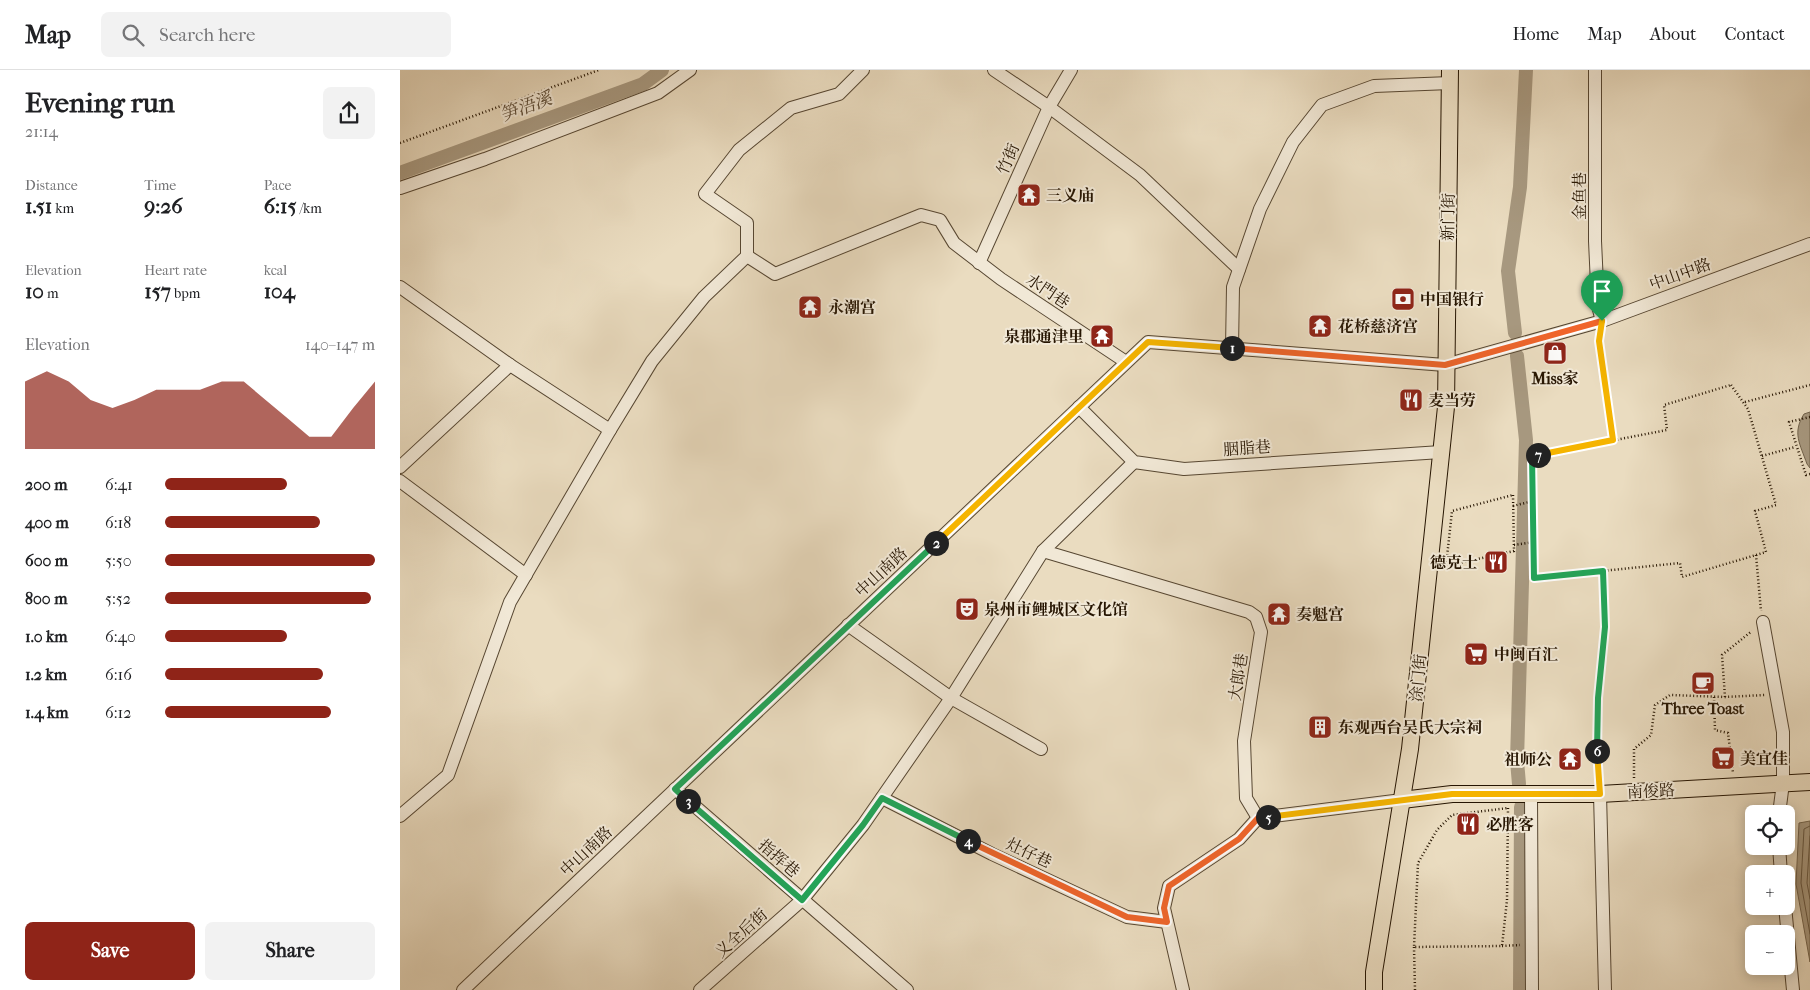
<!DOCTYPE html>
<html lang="en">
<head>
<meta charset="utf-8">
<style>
	:root { --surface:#fff; --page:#f2f2f2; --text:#202124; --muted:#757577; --line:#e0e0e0; --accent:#8f2418 }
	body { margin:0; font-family:"IM FELL French Canon","Noto Serif SC",serif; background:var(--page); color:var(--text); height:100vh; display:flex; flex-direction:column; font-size:19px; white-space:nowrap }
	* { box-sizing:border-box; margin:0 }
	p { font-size:16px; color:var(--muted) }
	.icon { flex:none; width:28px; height:28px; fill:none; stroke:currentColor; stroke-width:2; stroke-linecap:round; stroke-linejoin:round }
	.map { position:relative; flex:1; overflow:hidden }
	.drawer { display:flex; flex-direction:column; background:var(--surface); width:400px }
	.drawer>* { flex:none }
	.buttons { position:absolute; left:1345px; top:735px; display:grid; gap:10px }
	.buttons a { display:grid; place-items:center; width:50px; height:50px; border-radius:8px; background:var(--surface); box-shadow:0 2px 12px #0003; font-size:25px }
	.pin { position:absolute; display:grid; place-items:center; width:42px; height:42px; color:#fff; margin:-51px -21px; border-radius:50% 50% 50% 0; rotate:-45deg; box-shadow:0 0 5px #0007 }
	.pin .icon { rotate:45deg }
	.km { position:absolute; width:25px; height:25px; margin:-12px; border-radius:50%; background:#222; color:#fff; font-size:14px; line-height:25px; text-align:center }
	.round { display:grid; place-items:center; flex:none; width:52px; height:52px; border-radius:8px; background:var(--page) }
	.overview { display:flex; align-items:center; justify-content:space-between; height:85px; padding:0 25px }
	h1 { font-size:28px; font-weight:700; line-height:38px }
	.figures { display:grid; grid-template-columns:repeat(3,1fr); gap:8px; height:85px; padding:5px 25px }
	.figures div { display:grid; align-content:center }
	.figures b { font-size:21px; font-weight:700 }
	.figures small { font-size:14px; font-weight:400 }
	.figures p { font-size:14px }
	.chart { height:140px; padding:10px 25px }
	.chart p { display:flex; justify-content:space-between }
	.chart svg { width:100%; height:90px; margin-top:5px; fill:var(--accent); opacity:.7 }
	.cta { display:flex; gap:10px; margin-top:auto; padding:10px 25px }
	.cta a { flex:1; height:58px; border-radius:8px; background:var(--accent); color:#fff; font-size:20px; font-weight:700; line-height:58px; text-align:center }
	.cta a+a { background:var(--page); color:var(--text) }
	ul { padding:0 25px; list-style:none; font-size:16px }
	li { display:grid; grid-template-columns:80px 60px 1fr; align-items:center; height:38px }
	li i { height:12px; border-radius:6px; background:var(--accent) }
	header { display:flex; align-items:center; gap:30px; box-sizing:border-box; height:70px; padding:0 25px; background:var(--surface); border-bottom:1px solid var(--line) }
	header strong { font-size:24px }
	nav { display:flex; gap:28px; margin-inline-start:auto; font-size:18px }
	.search { width:350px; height:45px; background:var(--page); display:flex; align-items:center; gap:12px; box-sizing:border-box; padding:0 18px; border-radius:8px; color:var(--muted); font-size:19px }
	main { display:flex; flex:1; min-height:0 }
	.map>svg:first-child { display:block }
</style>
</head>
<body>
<header>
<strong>Map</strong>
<div class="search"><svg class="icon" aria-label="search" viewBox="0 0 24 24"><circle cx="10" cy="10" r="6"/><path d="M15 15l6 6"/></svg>Search here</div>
<nav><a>Home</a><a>Map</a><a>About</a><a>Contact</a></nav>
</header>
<main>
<section class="drawer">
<div class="overview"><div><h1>Evening run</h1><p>21:14</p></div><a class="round"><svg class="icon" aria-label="share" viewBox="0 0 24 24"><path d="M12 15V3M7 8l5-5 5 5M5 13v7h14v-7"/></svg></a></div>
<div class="figures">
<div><p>Distance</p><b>1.51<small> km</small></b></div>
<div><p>Time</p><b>9:26</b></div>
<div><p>Pace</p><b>6:15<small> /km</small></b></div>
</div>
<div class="figures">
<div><p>Elevation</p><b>10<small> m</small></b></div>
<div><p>Heart rate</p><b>157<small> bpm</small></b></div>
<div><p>kcal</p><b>104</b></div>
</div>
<div class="chart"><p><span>Elevation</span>140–147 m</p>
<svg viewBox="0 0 160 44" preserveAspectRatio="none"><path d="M0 44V11L10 6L20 11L30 20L40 24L50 20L60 15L70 15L80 15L90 11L100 11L110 20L120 29L130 38L140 38L150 24L160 11V44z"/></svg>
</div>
<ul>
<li><b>200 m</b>6:41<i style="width:58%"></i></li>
<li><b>400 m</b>6:18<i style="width:74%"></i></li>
<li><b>600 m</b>5:50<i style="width:100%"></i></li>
<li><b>800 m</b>5:52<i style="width:98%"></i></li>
<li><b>1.0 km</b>6:40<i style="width:58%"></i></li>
<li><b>1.2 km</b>6:16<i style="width:75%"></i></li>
<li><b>1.4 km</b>6:12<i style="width:79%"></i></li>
</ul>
<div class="cta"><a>Save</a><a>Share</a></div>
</section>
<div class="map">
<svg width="1410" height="920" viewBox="0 0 1410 920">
	<rect width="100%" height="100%" fill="#eadcc0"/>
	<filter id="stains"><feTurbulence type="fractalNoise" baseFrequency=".004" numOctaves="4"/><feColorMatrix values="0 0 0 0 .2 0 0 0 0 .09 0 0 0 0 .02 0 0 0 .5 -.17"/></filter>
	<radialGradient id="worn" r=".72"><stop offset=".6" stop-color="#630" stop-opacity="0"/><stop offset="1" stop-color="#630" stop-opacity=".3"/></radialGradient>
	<g fill="#a7987f" stroke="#73644d">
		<path d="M1410 342V398L1407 394C1400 374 1392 363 1404 344Z"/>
		<path d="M1410 751V892L1396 814 1399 753Z"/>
	</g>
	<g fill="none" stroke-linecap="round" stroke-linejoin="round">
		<g stroke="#665640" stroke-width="1">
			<path d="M1410 756 1404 759 1401 813 1410 864"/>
			<path d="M1410 766 1407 813 1410 829"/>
		</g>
		<g stroke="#a7987f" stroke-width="14">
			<path d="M0 103 243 14 262 0"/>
			<path d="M1115 263 1108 201 1120 117 1126 0"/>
			<path d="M1117 286 1126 370 1117 691 1119 714"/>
			<path d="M1120 920 1121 737"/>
		</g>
		<g stroke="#574732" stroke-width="14">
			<g id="minor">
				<path d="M594 0 649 37 740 105 839 199"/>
				<path d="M1195 0V171L1198 236 1202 251"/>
				<path d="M0 118 85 89 258 23 290 0"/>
				<path d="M347 186V153L305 124 339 80 391 38 439 24 463 0"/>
				<path d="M579 193 649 37 671 0"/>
				<path d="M0 217 110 295 210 360"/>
				<path d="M832 278 833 217 860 139 893 72 922 35 974 16 1050 13"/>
				<path d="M679 337 734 392 784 399 1041 382"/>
				<path d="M0 397 110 295"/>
				<path d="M0 411 126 505"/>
				<path d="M643 481 849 542 856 547 861 562 844 671 846 728 858 748 1002 730"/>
				<path d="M1363 552 1383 662V713L1379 744"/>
				<path d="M448 555 551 628 641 679"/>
				<path d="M275 719 507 920"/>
				<path d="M1200 724 1205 920"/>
				<path d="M1131 726 1132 920"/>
				<path d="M482 728 592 784 727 847 767 852"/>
				<path d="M0 746 48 705 110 532 210 360 252 291 304 227 347 186 375 204 521 145 540 150 554 173 601 209 726 292"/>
				<path d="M1379 776 1381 804"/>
				<path d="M1385 836 1393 920"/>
				<path d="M63 920 748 272 1045 295 1202 251 1410 174"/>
				<path d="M300 920 402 830 463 755 551 628 643 481 734 392"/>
				<path d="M783 920 764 838 769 816 839 769 858 748"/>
			</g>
		</g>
		<g stroke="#261502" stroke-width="18">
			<g id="major">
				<path d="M1002 730 1052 724H1200L1410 712"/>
				<path d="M974 920V902L1010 679 1046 337 1050 0"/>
			</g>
		</g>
		<g stroke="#261502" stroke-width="2.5" stroke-dasharray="1 2.5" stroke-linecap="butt">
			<path d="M0 73 199 0"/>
			<path d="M1200 263 1199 271 1213 370"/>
			<path d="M1331 315 1348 339 1376 435 1355 441 1366 482 1282 507 1280 493 1134 508 1132 386 1267 360 1264 335Z"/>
			<path d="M1345 332 1410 315"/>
			<path d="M1410 347 1389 352 1406 405 1410 404"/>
			<path d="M1362 386 1395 377"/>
			<path d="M1113 425 1114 481 1046 496 1052 441Z"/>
			<path d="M1113 436 1133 431"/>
			<path d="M1114 475 1134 472"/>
			<path d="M1356 485 1361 541"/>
			<path d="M1314 627 1315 660 1328 663 1333 703"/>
			<path d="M1325 627 1322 585 1352 561"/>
			<path d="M1234 708V679L1251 665 1255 635 1270 625 1325 627 1365 625"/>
			<path d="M1198 711V628L1205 557 1203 501"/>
			<path d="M1108 738 1107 830 1102 876 1014 877 1018 793 1037 760 1052 745Z"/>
			<path d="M1102 876 1120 875"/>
			<path d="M1014 877 1015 920"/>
		</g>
		<use href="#minor" stroke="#f1e8d6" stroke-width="12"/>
		<use href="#major" stroke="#eadcc0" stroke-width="16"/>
	</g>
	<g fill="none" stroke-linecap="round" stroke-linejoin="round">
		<g stroke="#fff" stroke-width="10">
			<path id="split-1" d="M832 278 1045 295 1202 251"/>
		</g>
		<g stroke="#fff" stroke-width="10">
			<path id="split-2" d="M536 473 748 272 832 278"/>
		</g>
		<g stroke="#fff" stroke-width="10">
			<path id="split-3" d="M288 731 275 719 536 473"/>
		</g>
		<g stroke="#fff" stroke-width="10">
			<path id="split-4" d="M288 731 402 830 463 755 482 728 568 771"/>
		</g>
		<g stroke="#fff" stroke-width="10">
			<path id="split-5" d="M568 771 727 847 767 852 764 838 769 816 839 769 858 748 868 747"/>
		</g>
		<g stroke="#fff" stroke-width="10">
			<path id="split-6" d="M868 747 1052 724H1200L1197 681"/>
		</g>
		<g stroke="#fff" stroke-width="10">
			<path id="split-7" d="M1138 385 1132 386 1134 508 1203 501 1205 557 1198 628 1197 681"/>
		</g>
		<g stroke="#fff" stroke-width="10">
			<path id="split-8" d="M1138 385 1213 370 1199 271 1202 251"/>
		</g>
		<use href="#split-1" stroke="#f0652b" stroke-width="6"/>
		<use href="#split-2" stroke="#f5b400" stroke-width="6"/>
		<use href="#split-3" stroke="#22a559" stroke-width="6"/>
		<use href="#split-4" stroke="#22a559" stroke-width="6"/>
		<use href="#split-5" stroke="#f0652b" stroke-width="6"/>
		<use href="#split-6" stroke="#f5b400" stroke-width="6"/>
		<use href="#split-7" stroke="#22a559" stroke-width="6"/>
		<use href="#split-8" stroke="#f5b400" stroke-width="6"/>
	</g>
	<defs>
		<g id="temple-square" transform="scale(1.25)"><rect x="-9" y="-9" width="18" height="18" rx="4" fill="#8f2418" stroke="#f1e8d6"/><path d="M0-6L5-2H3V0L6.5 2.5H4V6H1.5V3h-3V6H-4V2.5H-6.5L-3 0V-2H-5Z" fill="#fff"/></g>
		<g id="bank-square" transform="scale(1.25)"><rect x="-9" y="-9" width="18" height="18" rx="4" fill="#8f2418" stroke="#f1e8d6"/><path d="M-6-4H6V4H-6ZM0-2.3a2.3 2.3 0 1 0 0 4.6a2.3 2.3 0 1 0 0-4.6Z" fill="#fff"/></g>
		<g id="shop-square" transform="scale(1.25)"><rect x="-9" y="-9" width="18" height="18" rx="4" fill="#8f2418" stroke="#f1e8d6"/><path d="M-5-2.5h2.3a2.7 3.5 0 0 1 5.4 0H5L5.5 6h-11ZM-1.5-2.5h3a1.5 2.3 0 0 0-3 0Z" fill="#fff"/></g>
		<g id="restaurant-square" transform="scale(1.25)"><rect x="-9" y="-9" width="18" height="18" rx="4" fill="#8f2418" stroke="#f1e8d6"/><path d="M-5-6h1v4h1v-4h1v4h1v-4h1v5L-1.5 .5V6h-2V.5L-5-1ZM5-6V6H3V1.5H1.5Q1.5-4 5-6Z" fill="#fff"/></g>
		<g id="theatre-square" transform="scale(1.25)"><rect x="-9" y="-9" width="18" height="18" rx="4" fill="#8f2418" stroke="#f1e8d6"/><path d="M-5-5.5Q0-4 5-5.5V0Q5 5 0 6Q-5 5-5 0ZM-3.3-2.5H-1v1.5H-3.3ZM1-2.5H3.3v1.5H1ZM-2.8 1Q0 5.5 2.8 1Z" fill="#fff"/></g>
		<g id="supermarket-square" transform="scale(1.25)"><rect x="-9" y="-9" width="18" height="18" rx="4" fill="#8f2418" stroke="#f1e8d6"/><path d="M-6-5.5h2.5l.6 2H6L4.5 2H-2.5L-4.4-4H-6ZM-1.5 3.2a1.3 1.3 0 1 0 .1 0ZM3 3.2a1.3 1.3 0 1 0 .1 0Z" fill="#fff"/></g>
		<g id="cafe-square" transform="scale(1.25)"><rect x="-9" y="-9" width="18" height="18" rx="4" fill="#8f2418" stroke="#f1e8d6"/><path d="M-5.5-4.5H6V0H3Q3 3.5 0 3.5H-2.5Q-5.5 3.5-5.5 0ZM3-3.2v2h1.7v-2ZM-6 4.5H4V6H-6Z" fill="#fff"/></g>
		<g id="building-square" transform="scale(1.25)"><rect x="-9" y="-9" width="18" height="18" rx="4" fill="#8f2418" stroke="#f1e8d6"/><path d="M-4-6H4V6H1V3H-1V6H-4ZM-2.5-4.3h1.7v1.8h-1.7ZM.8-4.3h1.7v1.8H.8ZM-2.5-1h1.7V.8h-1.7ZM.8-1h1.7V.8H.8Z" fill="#fff"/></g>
	</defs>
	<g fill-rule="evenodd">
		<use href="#temple-square" x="629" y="125"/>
		<use href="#bank-square" x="1003" y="229"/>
		<use href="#temple-square" x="410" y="237"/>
		<use href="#temple-square" x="920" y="256"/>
		<use href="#temple-square" x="702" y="266"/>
		<use href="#shop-square" x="1155" y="283"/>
		<use href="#restaurant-square" x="1011" y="330"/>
		<use href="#restaurant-square" x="1096" y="492"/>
		<use href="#theatre-square" x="567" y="539"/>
		<use href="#temple-square" x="879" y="544"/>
		<use href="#supermarket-square" x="1076" y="584"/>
		<use href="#cafe-square" x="1303" y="613"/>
		<use href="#building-square" x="920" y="657"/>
		<use href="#supermarket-square" x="1323" y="688"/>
		<use href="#temple-square" x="1170" y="689"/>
		<use href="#restaurant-square" x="1068" y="754"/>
	</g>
	<g text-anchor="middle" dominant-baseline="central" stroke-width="4" stroke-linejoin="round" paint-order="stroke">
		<g font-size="16" fill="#261502" stroke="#f1e8d6">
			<text transform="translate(608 89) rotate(-66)">竹街</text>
			<text transform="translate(1179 126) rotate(-90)">金鱼巷</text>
			<text transform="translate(1048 147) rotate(-89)">新门街</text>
			<text transform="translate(1280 204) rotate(-20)">中山中路</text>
			<text transform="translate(648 221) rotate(34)">水門巷</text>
			<text transform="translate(847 378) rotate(-4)">胭脂巷</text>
			<text transform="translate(481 502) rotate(-43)">中山南路</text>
			<text transform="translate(838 607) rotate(-81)">大郎巷</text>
			<text transform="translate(1018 608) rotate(-84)">涂门街</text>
			<text transform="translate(1251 721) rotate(-3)">南俊路</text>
			<text transform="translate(186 781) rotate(-43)">中山南路</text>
			<text transform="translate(629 783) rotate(25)">灶仔巷</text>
			<text transform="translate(379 788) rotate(41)">指挥巷</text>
			<text transform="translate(341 863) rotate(-42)">义全后街</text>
		</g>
		<g font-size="16" font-weight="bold" fill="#261502" stroke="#f1e8d6" text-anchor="start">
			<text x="646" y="125">三义庙</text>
			<text x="1020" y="229">中国银行</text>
			<text x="428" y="237">永潮宫</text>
			<text x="938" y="256">花桥慈济宫</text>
			<text x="684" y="266" text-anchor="end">泉郡通津里</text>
			<text x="1155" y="308" text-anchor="middle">Miss家</text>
			<text x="1028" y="330">麦当劳</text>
			<text x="1078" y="492" text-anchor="end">德克士</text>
			<text x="584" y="539">泉州市鲤城区文化馆</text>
			<text x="896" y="544">奏魁宫</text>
			<text x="1094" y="584">中闽百汇</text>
			<text x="1303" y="638" text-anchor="middle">Three Toast</text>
			<text x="938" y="657">东观西台吴氏大宗祠</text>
			<text x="1340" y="688">美宜佳</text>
			<text x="1152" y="689" text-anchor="end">祖师公</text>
			<text x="1086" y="754">必胜客</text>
		</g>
		<g font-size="18" font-style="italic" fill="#5a4934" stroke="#f1e8d6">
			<text transform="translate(126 37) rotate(-20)">笋浯溪</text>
		</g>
	</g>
	<rect width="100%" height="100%" filter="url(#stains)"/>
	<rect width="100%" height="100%" fill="url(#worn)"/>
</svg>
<div class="buttons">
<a><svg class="icon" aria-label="locate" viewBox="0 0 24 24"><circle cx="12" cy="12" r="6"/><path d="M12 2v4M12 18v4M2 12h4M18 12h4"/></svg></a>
<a>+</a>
<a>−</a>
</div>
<div class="pin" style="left:1202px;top:251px;background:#1e9e55"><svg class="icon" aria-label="arrive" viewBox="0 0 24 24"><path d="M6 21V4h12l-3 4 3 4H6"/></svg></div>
<b class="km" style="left:832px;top:278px">1</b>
<b class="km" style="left:536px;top:473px">2</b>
<b class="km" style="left:288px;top:731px">3</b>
<b class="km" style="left:568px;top:771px">4</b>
<b class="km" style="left:868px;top:747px">5</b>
<b class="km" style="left:1197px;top:681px">6</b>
<b class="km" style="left:1138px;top:385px">7</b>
</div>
</main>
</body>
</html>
